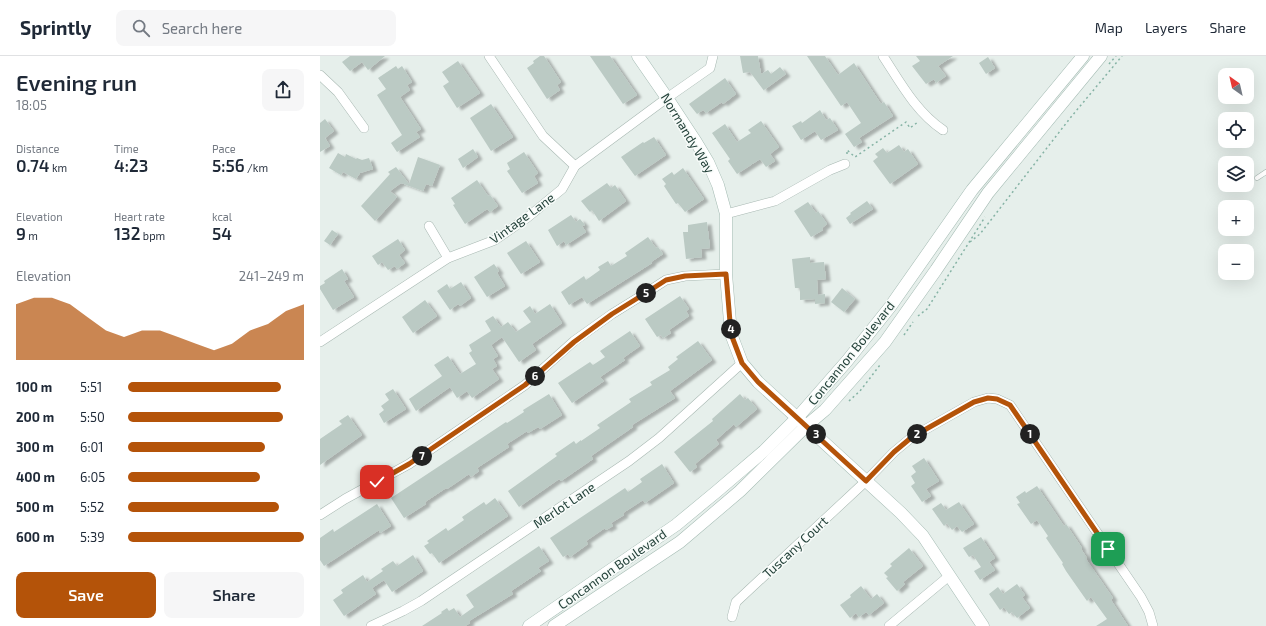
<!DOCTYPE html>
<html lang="en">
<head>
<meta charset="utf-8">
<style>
	:root { --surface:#fff; --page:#f6f6f7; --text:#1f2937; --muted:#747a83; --line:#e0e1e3; --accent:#b45309 }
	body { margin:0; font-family:"Exo 2",sans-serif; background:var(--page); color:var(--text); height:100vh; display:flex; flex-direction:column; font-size:15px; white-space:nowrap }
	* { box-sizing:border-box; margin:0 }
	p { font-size:13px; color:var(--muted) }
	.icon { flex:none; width:22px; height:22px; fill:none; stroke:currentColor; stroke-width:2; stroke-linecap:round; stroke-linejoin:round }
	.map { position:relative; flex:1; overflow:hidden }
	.sheet { display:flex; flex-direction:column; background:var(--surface); width:320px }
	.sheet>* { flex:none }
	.needle { width:26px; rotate:326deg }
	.fabs { position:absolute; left:898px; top:12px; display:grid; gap:8px }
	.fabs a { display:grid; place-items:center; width:36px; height:36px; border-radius:8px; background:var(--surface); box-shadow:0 4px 16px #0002; font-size:20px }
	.pin { position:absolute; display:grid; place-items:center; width:34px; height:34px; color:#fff; margin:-17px; border-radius:8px; box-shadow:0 2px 6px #0006 }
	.km { position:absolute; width:20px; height:20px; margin:-10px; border-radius:50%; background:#222; color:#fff; font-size:11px; line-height:20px; text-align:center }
	.round { display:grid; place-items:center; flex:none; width:42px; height:42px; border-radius:8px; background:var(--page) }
	.headline { display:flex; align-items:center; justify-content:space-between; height:68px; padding:0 16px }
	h1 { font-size:22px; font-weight:600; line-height:30px }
	.figures { display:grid; grid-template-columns:repeat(3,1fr); gap:6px; height:68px; padding:4px 16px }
	.figures div { display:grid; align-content:center }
	.figures b { font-size:17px; font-weight:600 }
	.figures small { font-size:11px; font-weight:400 }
	.figures p { font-size:11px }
	.chart { height:112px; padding:8px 16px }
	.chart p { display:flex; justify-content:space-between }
	.chart svg { width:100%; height:72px; margin-top:4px; fill:var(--accent); opacity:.7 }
	.action { display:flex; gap:8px; margin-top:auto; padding:8px 16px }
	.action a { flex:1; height:46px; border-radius:8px; background:var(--accent); color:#fff; font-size:16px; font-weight:600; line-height:46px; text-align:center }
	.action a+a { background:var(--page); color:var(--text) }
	ul { padding:0 16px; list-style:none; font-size:13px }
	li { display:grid; grid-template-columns:64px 48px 1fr; align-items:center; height:30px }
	li i { height:10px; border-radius:5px; background:var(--accent) }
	header { display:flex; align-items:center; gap:24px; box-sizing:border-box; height:56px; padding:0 20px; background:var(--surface); border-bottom:1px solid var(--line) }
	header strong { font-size:19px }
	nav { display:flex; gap:22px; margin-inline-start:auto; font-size:14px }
	.search { width:280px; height:36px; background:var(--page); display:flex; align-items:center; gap:10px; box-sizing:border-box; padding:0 14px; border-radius:8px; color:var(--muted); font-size:15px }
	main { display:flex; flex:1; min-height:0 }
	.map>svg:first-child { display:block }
</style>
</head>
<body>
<header>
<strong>Sprintly</strong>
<div class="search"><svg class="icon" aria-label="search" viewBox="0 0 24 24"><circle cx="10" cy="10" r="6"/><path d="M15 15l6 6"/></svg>Search here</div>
<nav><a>Map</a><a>Layers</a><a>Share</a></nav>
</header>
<main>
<section class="sheet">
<div class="headline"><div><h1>Evening run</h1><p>18:05</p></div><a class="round"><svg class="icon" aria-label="share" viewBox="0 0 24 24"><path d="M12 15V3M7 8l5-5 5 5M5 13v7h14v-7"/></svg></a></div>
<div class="figures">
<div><p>Distance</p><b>0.74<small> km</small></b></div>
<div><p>Time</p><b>4:23</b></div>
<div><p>Pace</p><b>5:56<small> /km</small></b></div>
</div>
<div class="figures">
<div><p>Elevation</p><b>9<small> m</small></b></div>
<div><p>Heart rate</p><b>132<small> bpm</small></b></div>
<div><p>kcal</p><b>54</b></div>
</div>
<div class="chart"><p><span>Elevation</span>241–249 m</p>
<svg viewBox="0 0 160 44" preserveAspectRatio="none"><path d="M0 44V10L10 6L20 6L30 10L40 18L50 26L60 30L70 26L80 26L90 30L100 34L110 38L120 34L130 26L140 22L150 14L160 10V44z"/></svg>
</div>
<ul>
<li><b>100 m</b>5:51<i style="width:87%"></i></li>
<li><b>200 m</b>5:50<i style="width:88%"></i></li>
<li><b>300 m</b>6:01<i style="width:78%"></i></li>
<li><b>400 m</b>6:05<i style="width:75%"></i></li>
<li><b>500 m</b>5:52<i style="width:86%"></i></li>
<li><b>600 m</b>5:39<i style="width:100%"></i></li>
</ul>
<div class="action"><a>Save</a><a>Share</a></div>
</section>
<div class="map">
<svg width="946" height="570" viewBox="0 0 946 570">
	<defs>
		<filter id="shadow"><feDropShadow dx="4.5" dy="2.5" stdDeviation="1" flood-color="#0004"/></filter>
	</defs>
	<rect width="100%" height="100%" fill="#e6efeb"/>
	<g fill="#bbcac4" filter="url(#shadow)">
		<path d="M30 0H65L48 14 42 6 30 15 22 6Z"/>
		<path d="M220 0H224L241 26 237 29 240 34 227 43 207 12 214 7 213 5Z"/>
		<path d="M270 0H290L317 39 303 48Z"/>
		<path d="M420 0H438L441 18 448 14 451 18 460 11 466 18 444 34 445 36 430 16 423 17Z"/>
		<path d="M487 0H505L518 19 534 7 561 48 564 46 573 60 539 82 542 86 534 91 525 78 541 67 527 46 521 50Z"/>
		<path d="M596 0H633L618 10 626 20 616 27 614 23 606 28 592 10 600 5Z"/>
		<path d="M668 1 675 12 666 18 659 7Z"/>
		<path d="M138 5 160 37 137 52 123 30 129 26 122 16Z"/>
		<path d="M76 10 78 13 82 10 92 26 87 29 90 34 80 41 101 73 96 76 100 81 77 96 71 87 82 79 57 39 66 33 58 22Z"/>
		<path d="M405 22 416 38 403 48 402 46 386 57 383 54 377 58 369 48Z"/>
		<path d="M171 48 193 81 171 95 150 62Z"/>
		<path d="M500 54 506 64 510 62 518 74 501 84 495 75 481 84 472 70 481 65 482 67Z"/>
		<path d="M5 63 14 75 5 82 10 90 0 96V67Z"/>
		<path d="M441 65 459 91 450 98 455 105 446 111 440 103 417 118 408 105 410 103 392 77 405 68 417 86 431 77 428 74Z"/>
		<path d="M334 81 346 99 315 120 301 101 323 86 324 87Z"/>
		<path d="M579 89 584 96 588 93 598 108 570 128 553 105 558 101 555 98 563 92 567 97Z"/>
		<path d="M153 93 158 101 143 112 138 103Z"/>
		<path d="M204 96 218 117 214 120 218 127 202 137 187 115 190 113 187 107Z"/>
		<path d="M18 97 25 101 26 98 36 103 37 102 42 104 49 102 53 113 40 117 36 123 23 116 21 119 9 112Z"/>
		<path d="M98 101 120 109 112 130 106 128 103 135 81 127 70 135 77 141 55 165 41 150 70 118 68 116 76 111 89 128Z"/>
		<path d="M363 112 384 143 365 156 358 147 356 148 344 130 346 128 342 123 352 116 354 119Z"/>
		<path d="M157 124 168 140 170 139 178 150 170 156 167 153 145 168 133 149 135 148 131 142Z"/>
		<path d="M287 127 291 132 295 129 306 145 279 165 272 154 270 156 261 145Z"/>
		<path d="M547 145 553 153 530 168 526 162 531 158 530 157Z"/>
		<path d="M488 146 496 157 498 155 507 168 502 172 503 174 491 181 474 155Z"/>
		<path d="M251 159 256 166 260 163 265 169 262 170 266 176 246 189 244 185 237 190 228 174Z"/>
		<path d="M387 166 390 192 381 193 382 201 366 203 363 176H368V169Z"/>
		<path d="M12 174 18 178 10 189 4 185Z"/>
		<path d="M328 181 336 192 338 191 343 198 331 206 332 207 267 248 262 241 249 249 241 236 264 220 266 224 280 214 278 211 288 205 291 210 307 200 305 197Z"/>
		<path d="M78 183 85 194 79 199 85 207 77 213 75 210 68 214 62 206 58 209 52 200Z"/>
		<path d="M206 185 220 206 201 218 187 197Z"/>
		<path d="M490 201V207L504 206 506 223 497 224 498 239 505 238V247L495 248V243L480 244V232H475L472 203Z"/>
		<path d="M174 208 179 215 177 217 185 230 167 241 154 221Z"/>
		<path d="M22 213 28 223 24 225 34 241 13 254 0 233V230L5 227 4 225Z"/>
		<path d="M141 226 151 242 140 250 138 248 130 254 117 235 127 228 130 233Z"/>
		<path d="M522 232 535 243 524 256 511 246Z"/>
		<path d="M360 240 369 253 366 255 369 260 349 274 351 277 343 282 341 279 337 281 325 263Z"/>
		<path d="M105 244 117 260 93 277 82 261Z"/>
		<path d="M230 248 242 267 212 288 216 294 199 306 182 281 171 289 178 300 173 303 177 310 172 313 179 323 152 342 147 335 137 342 130 331 96 355 89 343 122 320 114 309 128 300 140 318 156 308 149 297 152 295 149 289 171 275 165 265 173 260 181 271 188 266 196 276 211 266 203 255 210 250 215 258Z"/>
		<path d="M310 275 320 290 303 302 305 304 280 321 284 325 252 347 238 327 270 306 273 309 285 301 280 295Z"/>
		<path d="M378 285 392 304 350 335 355 342 312 369 313 371 271 400 273 403 241 425 239 423 199 451 188 435 237 400 235 398 254 385 256 388 261 384V385L280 372 277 369 311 346 309 343 332 329 330 326 350 314 348 311 358 303 356 301Z"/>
		<path d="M73 333 86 353 64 367 59 358 64 354 61 350 69 344 65 338Z"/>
		<path d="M229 338 242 359 220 373 218 371 208 377 207 375 187 388 189 391 157 412 159 415 151 421 149 418 127 433 126 432 105 446 106 448 84 462 71 442 186 366 187 367 204 356 203 354Z"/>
		<path d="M420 338 425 344 428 342 437 353 416 371 414 368 396 384 399 388 375 408 377 411 370 416 354 396 393 365 392 363Z"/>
		<path d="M28 359 42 379 0 409V383L22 368 19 365Z"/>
		<path d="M604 402 619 425 606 433 611 440 602 446 591 430 595 427 591 420 596 416 592 410Z"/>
		<path d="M342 408 354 427 325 447 323 444 303 457 304 459 291 467 293 470 286 474 285 472 266 485 268 488 250 501 248 498 243 501 230 482 305 432 308 436 322 426 320 423Z"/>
		<path d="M717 430 744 470 746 468 762 492 761 493 767 502 766 503 793 542 791 544 808 570H776L787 563 771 541 767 545 746 515 742 508 743 507 726 482 728 480 717 464 711 468 697 448 700 447 696 441 705 435 706 437Z"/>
		<path d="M175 442 188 460 119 507 112 497 110 498 104 490 109 487 107 485 126 472 128 475 144 464 142 461 164 446 166 449Z"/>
		<path d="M639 446 654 468 642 476 637 470 632 474 627 467 624 470 612 453 621 447 626 454Z"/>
		<path d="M57 448 71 470 60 477 59 474 4 510 0 504V482L13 473 14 476Z"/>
		<path d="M661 481 675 502 669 506 675 514 660 524 654 515 661 511 653 499 649 501 643 492Z"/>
		<path d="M219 490 229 505 218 512 221 515 191 535 193 538 149 565 150 567 145 570H102L122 557 121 556 127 552 129 555 134 552 140 561 154 551 146 539Z"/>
		<path d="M589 492 603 510 583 526 585 528 577 535 566 522 568 521 564 517 572 510 570 508Z"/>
		<path d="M93 499 103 515 72 536 64 524 52 532 56 538 24 560 13 544 23 537 21 534 43 519 47 526 63 515 61 513 73 505 77 510Z"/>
		<path d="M697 528 705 539 702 541 710 552 697 562 692 556 689 558 684 551 680 554 669 538 678 531 683 538Z"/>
		<path d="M541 530 551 543 557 538 564 547 549 559 546 556 539 561 536 557 530 562 520 549 531 541 530 539Z"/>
	</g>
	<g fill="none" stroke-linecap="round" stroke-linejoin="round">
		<g stroke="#a8b8b2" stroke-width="5.5">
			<path id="lane" d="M937 122 946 116"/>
		</g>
		<g stroke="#a8b8b2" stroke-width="10">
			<g id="street">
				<path d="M169 0 223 80 255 110"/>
				<path d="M563 0C580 26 596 56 623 74"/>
				<path d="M0 19 18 36 44 72"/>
				<path d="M406 158 455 145 510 114 525 108"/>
				<path d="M109 170 128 202"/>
				<path d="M0 286 128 202 175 184 208 161 242 133 255 110 347 42 390 12 393 0"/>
				<path d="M0 459 25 443 89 408 205 329 254 285 292 258 329 235 346 224 365 220 406 218"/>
				<path d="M412 561 416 546 546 425 574 396 592 381 654 346 668 342 677 343 690 349 821 541 829 556 833 570"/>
				<path d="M51 570 83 555 101 545 309 405 339 382 422 307"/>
				<path d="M569 570 629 520"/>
			</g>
		</g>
		<g stroke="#a4bbb3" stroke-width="13">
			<g id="secondary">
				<path d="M318 0 347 42 376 86 388 106 398 129 406 158V218L411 278 422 307 438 326 581 457 603 480 663 570"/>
				<path d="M209 570 356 469 396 436 444 395 477 362 527 305 570 251 652 134 763 0"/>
				<path d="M234 570 360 486 420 435 486 370 505 354 565 286 616 214 668 137 781 0"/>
			</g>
		</g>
		<g stroke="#86b3a5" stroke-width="1.5" stroke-dasharray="2 3" stroke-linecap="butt">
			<path d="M789 8 796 0"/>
			<path d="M527 98V94L535 101 586 66 590 72 598 66"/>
			<path d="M650 186 660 178 751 61 802 0"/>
			<path d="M598 260 607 253 665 161"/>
			<path d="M584 279 593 266"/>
			<path d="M529 345 540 335 560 309"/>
		</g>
		<use href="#lane" stroke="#fff" stroke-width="4.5"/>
		<use href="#street" stroke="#fff" stroke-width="9"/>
		<use href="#secondary" stroke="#fff" stroke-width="12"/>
	</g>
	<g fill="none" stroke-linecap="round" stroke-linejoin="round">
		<g stroke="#fff" stroke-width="8">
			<path id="route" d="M57 426 89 408 205 329 254 286 292 258 329 235 346 224 365 220 406 218 411 278 422 307 438 326 546 425 574 396 592 381 654 346 668 342 677 343 690 349 788 493"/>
		</g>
		<use href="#route" stroke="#b45309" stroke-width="5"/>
	</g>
	<g text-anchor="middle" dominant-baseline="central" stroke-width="3" stroke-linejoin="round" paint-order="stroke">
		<g font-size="13" fill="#24423a" stroke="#f7fbf9">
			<text transform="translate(368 77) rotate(59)">Normandy Way</text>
			<text transform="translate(202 162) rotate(-36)">Vintage Lane</text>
			<text transform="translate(531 297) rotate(-51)">Concannon Boulevard</text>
			<text transform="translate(244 449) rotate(-34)">Merlot Lane</text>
			<text transform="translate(475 491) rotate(-43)">Tuscany Court</text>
			<text transform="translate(292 513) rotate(-35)">Concannon Boulevard</text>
		</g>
	</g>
</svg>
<div class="fabs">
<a><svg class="needle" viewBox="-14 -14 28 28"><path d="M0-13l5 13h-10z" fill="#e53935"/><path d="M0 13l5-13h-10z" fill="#747a83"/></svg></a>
<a><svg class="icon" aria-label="locate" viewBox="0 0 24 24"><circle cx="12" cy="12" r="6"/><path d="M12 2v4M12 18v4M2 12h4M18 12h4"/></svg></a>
<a><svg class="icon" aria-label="layers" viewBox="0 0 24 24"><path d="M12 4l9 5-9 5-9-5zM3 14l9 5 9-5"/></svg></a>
<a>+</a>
<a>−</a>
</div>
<div class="pin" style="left:788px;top:493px;background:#1e9e55"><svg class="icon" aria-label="arrive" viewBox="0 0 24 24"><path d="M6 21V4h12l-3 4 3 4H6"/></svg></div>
<div class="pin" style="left:57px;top:426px;background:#d93025"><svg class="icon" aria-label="check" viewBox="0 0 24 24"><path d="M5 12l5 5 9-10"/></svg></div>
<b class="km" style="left:710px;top:378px">1</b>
<b class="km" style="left:597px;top:378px">2</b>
<b class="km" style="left:496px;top:378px">3</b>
<b class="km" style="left:411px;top:273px">4</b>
<b class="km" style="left:326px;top:237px">5</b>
<b class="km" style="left:215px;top:320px">6</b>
<b class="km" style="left:102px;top:400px">7</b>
</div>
</main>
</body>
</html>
